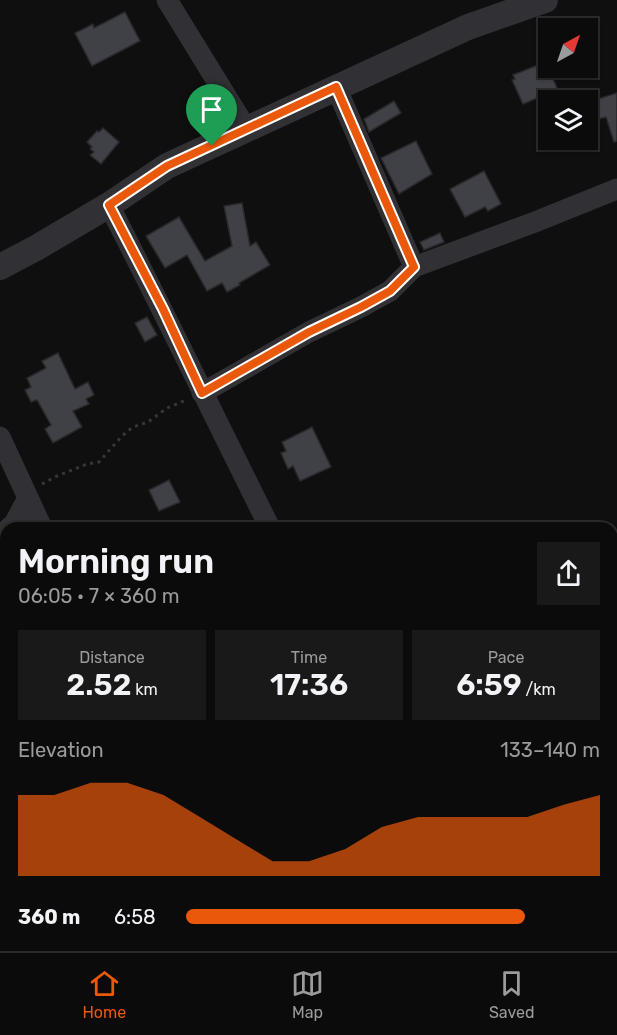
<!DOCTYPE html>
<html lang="en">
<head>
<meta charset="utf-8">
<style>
	:root { --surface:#0b0b0c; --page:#19191a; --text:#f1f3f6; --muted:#9a9b9d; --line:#2b2b2d; --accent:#ea580c }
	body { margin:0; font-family:Rubik,sans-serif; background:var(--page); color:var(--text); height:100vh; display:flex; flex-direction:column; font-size:22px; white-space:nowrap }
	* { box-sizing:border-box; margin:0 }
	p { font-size:20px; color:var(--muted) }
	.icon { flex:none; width:33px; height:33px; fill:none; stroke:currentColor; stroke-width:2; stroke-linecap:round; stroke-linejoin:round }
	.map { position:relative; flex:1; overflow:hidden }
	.drawer { position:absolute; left:0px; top:522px; width:618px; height:429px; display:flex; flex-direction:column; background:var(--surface); border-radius:18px 18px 0 0; box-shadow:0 2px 4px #0004,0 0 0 2px var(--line) }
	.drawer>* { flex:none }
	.needle { width:39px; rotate:40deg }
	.buttons { position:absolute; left:538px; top:18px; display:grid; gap:12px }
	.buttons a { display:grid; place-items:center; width:60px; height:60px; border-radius:0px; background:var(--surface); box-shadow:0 2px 4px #0004,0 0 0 2px var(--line); font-size:30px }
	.pin { position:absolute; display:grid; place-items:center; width:51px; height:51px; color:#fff; margin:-62px -26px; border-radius:50% 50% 50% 0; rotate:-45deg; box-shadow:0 0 6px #0007 }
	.pin .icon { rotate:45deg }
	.round { display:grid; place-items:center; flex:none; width:63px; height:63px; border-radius:0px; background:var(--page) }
	.headline { display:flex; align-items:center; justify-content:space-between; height:102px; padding:0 18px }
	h1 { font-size:33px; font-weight:600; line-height:45px }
	.stats { display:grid; grid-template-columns:repeat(3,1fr); gap:9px; height:102px; padding:6px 18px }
	.stats div { display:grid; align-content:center; border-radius:0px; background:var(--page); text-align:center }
	.stats b { font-size:30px; font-weight:600 }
	.stats small { font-size:16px; font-weight:400 }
	.stats p { font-size:16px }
	.chart { height:168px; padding:12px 18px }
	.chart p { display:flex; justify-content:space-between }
	.chart svg { width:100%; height:108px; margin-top:6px; fill:var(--accent); opacity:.7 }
	ul { padding:0 18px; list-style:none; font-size:20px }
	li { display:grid; grid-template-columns:96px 72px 1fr; align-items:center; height:45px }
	li i { height:15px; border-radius:8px; background:var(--accent) }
	.tab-bar { display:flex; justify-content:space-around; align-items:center; height:84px; border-top:2px solid var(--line); background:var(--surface); font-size:16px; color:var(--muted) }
	.tab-bar a { display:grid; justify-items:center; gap:3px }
	.tab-bar .selected { color:var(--accent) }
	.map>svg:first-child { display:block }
</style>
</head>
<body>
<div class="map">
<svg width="617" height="951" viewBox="0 0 617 951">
	<rect width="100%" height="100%" fill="#0f0f10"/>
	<g fill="#404146" stroke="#29292c" stroke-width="1.5">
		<path d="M125 12 140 41 92 66 75 33 93 24 94 28Z"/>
		<path d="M538 65 544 77 551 74 560 95 544 102 542 96 523 104 512 80 515 79 513 75Z"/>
		<path d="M617 93V141L614 142 606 117 588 122V102Z"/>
		<path d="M394 101 401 113 369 132 364 119Z"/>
		<path d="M103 128 119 142 101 164 90 155 94 152 90 149 92 147 87 142 97 131 99 132Z"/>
		<path d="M416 141 432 174 399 194 381 158Z"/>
		<path d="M484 171 501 204 488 211 485 207 465 217 450 189Z"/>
		<path d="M242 203 250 246 256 242 270 265 239 283 240 285 227 292 222 283 207 291 187 255 165 268 146 236 179 217 205 261 232 246 224 206Z"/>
		<path d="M440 233 444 242 424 250 420 242Z"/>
		<path d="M147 317 157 335 145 342 135 323Z"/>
		<path d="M58 353 75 389 88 382 94 395 86 399 89 404 73 411 82 427 53 443 45 429 51 425 37 400 31 402 25 390 31 387 27 378 46 368 42 361Z"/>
		<path d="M312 427 331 467 300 481 293 466 288 469 281 453 286 451 282 442Z"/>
		<path d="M169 480 180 502 159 511 149 490Z"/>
	</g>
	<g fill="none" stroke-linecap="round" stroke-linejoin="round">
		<path stroke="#36373c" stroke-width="3" stroke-dasharray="3 4.5" stroke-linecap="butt" d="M42 484 57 476 87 464 99 462 122 436 133 427 148 422 167 408 186 400"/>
		<g stroke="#303035" stroke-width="21">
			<path d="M167 0 247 130"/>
			<path d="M336 87 414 267"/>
			<path d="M109 205C164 312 216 420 270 528"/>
			<path d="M202 393 309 332 361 307 390 291 414 267 535 222 617 189"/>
			<path d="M0 437 42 528"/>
			<path d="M9 528 14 524 28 498"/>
			<path d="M612 573 617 571"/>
			<path d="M612 758 617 757"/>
			<path d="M0 761 6 758"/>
			<path d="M234 945 235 951"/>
			<path d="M447 945 449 951"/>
		</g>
		<path stroke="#303035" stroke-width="26" d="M0 267 36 248 109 205 167 166 468 27 545 0"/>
	</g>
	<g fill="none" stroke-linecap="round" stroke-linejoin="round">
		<g stroke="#fff" stroke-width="12">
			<path id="route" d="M336 87 414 267 390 291 361 307 309 332 202 393 163 309 109 205 167 166Z"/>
		</g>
		<use href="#route" stroke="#ea580c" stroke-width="8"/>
	</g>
</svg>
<div class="buttons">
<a><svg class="needle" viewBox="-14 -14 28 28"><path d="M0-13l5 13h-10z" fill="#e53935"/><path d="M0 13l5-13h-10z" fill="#9a9b9d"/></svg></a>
<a><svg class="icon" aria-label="layers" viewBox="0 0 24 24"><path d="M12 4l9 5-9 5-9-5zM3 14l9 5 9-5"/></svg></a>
</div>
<div class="pin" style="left:212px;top:146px;background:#1e9e55"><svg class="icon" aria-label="arrive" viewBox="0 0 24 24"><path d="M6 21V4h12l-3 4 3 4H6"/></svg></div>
<section class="drawer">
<div class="headline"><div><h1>Morning run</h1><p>06:05 · 7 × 360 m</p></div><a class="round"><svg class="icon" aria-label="share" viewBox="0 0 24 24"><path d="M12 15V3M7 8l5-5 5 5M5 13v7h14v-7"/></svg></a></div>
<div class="stats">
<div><p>Distance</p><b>2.52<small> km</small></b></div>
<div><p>Time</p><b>17:36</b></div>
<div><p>Pace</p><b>6:59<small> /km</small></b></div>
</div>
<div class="chart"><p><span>Elevation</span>133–140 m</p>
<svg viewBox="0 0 160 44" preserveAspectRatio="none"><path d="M0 44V11L10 11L20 6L30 6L40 11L50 20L60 29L70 38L80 38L90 33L100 24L110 20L120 20L130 20L140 20L150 15L160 11V44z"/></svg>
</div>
<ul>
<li><b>360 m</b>6:58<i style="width:82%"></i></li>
</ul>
</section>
</div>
<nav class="tab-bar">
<a class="selected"><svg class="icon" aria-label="home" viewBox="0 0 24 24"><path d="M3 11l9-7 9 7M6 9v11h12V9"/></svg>Home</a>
<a><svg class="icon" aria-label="map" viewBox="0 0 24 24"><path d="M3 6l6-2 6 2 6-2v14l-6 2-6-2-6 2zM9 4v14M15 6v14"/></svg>Map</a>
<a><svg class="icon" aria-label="saved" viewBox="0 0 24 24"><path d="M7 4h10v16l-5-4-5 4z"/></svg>Saved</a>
</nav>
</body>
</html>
